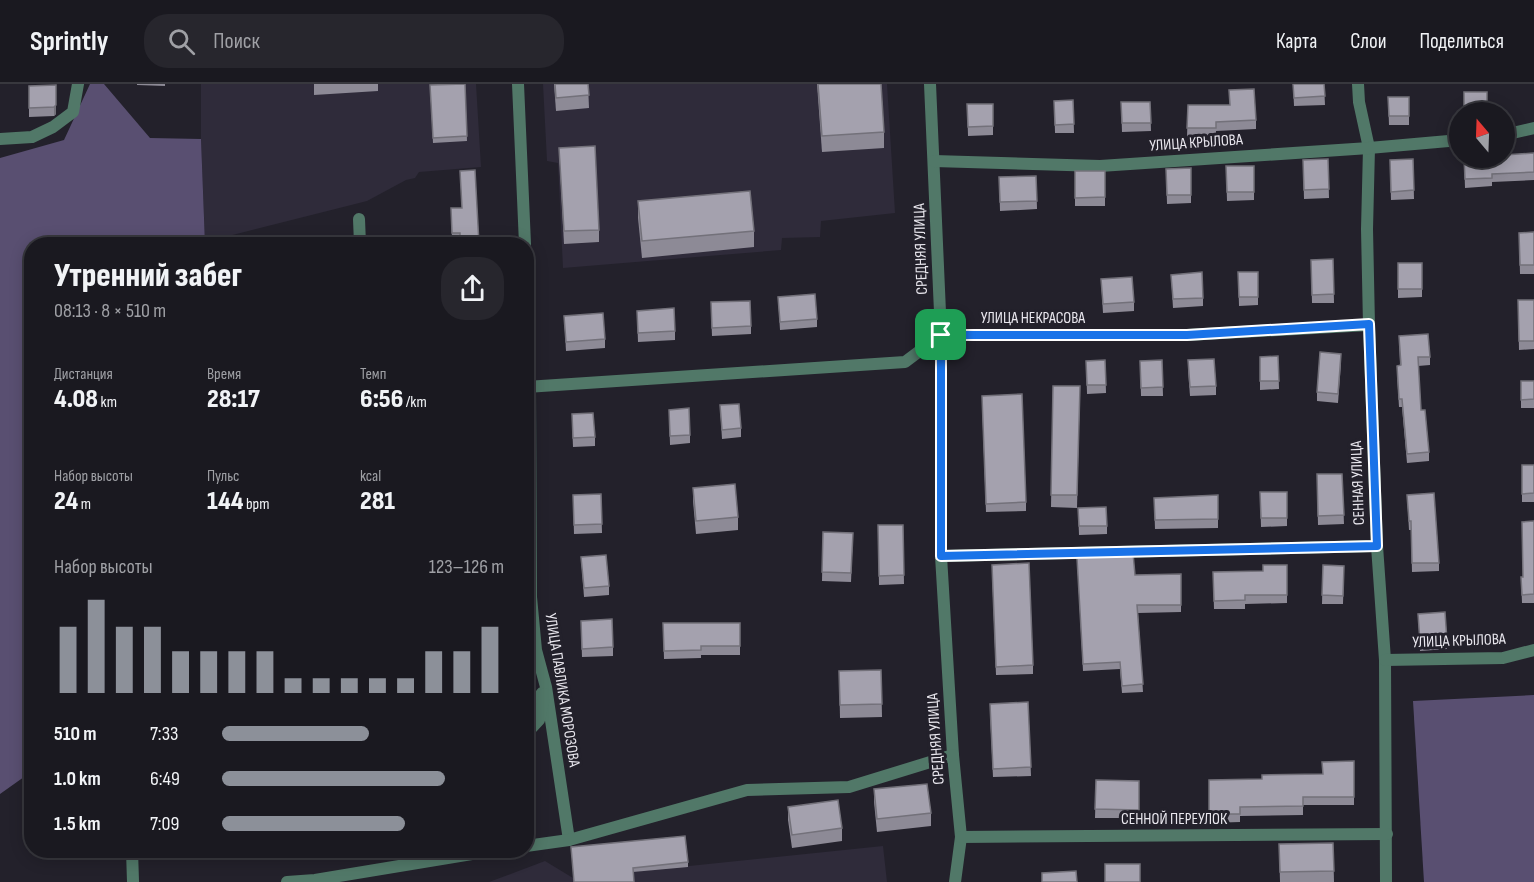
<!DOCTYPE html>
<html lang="ru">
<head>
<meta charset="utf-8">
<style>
	:root { --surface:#1a1920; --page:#27262d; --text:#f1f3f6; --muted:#9fa0a5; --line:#38383e; --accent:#8c9099 }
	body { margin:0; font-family:"Sofia Sans Condensed",sans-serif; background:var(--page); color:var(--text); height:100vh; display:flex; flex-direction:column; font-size:22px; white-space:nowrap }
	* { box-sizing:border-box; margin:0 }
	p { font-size:20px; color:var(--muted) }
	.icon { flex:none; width:33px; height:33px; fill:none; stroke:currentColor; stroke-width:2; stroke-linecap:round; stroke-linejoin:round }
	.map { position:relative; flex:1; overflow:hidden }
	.panel { position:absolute; left:24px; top:153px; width:510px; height:621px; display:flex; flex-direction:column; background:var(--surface); border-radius:24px; box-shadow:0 3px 15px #0003,0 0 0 2px var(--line) }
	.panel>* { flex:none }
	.needle { width:39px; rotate:341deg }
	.controls { position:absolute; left:1449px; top:18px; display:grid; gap:12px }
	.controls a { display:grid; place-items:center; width:66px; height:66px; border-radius:50%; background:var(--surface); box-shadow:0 3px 15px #0003,0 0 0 2px var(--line); font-size:30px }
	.pin { position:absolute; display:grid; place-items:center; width:51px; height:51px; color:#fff; margin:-26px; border-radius:12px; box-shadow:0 3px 9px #0006 }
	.round { display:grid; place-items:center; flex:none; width:63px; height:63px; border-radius:24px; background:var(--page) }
	.summary { display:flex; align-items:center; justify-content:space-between; height:102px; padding:0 30px }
	h1 { font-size:33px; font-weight:800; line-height:45px }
	.stats { display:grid; grid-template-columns:repeat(3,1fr); gap:9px; height:102px; padding:6px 30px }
	.stats div { display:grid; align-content:center }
	.stats b { font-size:26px; font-weight:800 }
	.stats small { font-size:16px; font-weight:400 }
	.stats p { font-size:16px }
	.chart { height:168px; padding:12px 30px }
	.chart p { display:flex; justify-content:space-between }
	.chart svg { width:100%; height:108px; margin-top:6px; stroke:var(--accent); stroke-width:6 }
	ul { padding:0 30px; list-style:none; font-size:20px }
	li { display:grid; grid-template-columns:96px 72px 1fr; align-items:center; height:45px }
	li i { height:15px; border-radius:8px; background:var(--accent) }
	header { display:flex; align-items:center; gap:36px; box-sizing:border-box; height:84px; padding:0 30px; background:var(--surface); border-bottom:2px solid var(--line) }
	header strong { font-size:28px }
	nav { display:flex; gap:33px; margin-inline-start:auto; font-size:21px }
	.search { width:420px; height:54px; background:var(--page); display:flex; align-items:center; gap:15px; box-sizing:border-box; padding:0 21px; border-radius:24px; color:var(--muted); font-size:22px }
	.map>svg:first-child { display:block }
</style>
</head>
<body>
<header>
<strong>Sprintly</strong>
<div class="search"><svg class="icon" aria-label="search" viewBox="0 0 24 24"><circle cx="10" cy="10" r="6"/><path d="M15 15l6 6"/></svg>Поиск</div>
<nav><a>Карта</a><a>Слои</a><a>Поделиться</a></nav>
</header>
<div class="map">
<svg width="1534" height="798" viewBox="0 0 1534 798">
	<rect width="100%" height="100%" fill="#23212b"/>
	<g fill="#2f2b3a">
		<path d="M201 0H476L481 83 419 88 415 94 406 96 367 117 205 158 201 55Z"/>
		<path d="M543 0H887L895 129 821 137 820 153 782 154 781 166 563 184 558 79 547 77Z"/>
		<path d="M883 762 887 798H489L545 777 573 794Z"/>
	</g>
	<g fill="#594f71">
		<path d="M90 0H104L150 54 201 55 205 160H32L31 688 0 710V74L64 56Z"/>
		<path d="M1534 611V798H1424L1413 617Z"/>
	</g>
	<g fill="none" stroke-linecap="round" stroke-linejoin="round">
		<g stroke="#517868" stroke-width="12">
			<path d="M518 0 525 160"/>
			<path d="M930 0 941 251V472L953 671 961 753 955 798"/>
			<path d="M1358 0 1359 18 1369 64 1367 145 1369 241 1377 462 1385 576 1386 798"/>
			<path d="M1504 51 1534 44"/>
			<path d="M0 55 32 53 53 43 73 28 78 0"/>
			<path d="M934 77 1100 82 1369 64 1460 56"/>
			<path d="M359 135 360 160"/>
			<path d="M526 209 530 303 531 513 536 566 546 603 569 756"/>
			<path d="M526 303 905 278 941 251H1187L1369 241"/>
			<path d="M941 472 1377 462"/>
			<path d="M1385 576 1503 574 1534 566"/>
			<path d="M526 631 542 609"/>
			<path d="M526 650 539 636 545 610"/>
			<path d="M961 753 1387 750"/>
			<path d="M526 762 569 756 747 706 849 703 953 671"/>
			<path d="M132 766 133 798"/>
			<path d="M287 798 315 796 496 766"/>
		</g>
	</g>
	<g fill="#8d8a96">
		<path d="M137 0H165V2L137 1Z"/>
		<path d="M314 0H378V7L314 11Z"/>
		<path d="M465 0 467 57 433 59 430 1Z"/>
		<path d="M554 0H588L589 24 556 27Z"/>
		<path d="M817 0H881L884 48V64L822 68Z"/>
		<path d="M1293 0H1324L1325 21 1294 22Z"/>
		<path d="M56 1V30L54 32 29 33V2Z"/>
		<rect x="1464" y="8" width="23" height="20"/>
		<path d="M1388 13H1409V41H1389Z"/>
		<path d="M1073 16 1074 49H1055L1054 17Z"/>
		<path d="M1121 18H1150L1151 47 1122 48Z"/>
		<path d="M967 20H993V51L968 52Z"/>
		<path d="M1188 21 1256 36V45L1216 47V53H1187Z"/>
		<path d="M559 64 599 146V158L564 160Z"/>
		<path d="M1534 69V96L1492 98V102L1465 104 1464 74Z"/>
		<path d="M1328 75 1329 114 1304 115 1303 76Z"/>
		<path d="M1413 75 1414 115 1391 116 1390 76Z"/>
		<path d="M1226 82H1254V116L1227 117Z"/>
		<path d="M1191 84V119L1167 120 1166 85Z"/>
		<rect x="1075" y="87" width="30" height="35"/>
		<path d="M1036 92 1037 125 1000 127 999 93Z"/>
		<path d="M638 117 754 147V163L642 174 638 134Z"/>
		<path d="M451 124 479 160 460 155 452 156Z"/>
		<path d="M1534 148V190H1520L1519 149Z"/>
		<path d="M1333 175 1334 219H1312L1311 176Z"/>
		<path d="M1398 179H1422V213L1398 214Z"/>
		<path d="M1238 188H1258V221L1239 222Z"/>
		<path d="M1171 191 1203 214V222L1173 224Z"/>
		<path d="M1101 195 1134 218V227L1103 229Z"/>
		<path d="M778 213 817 235V243L780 246Z"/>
		<path d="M1518 216H1534V265L1519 266Z"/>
		<path d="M637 227 675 247V256L638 258Z"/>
		<path d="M711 227 751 242V250L712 252Z"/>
		<path d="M564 232 605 255V264L566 267Z"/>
		<path d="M1399 252 1430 273V281L1418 282 1421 326 1429 368V377L1407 379 1402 323H1399L1397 290V282L1400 281Z"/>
		<path d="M1278 272 1279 305 1260 306V273Z"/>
		<path d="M1105 276 1106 309 1087 310 1086 277Z"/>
		<path d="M1162 276 1163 312H1141L1140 277Z"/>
		<path d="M1341 279 1338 319 1317 317V308Z"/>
		<path d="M1188 285 1216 302V311L1190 312Z"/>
		<rect x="1521" y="297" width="13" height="27"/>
		<path d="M1053 302H1080L1077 424 1051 423Z"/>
		<path d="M982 320 1026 418V427L986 428Z"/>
		<path d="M720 321 741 344V353L722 355Z"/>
		<path d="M669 326 690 351V359L670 361Z"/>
		<path d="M572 339 595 353V362L573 363Z"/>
		<rect x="1522" y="381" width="12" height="37"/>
		<path d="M1317 390H1342L1344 440 1318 441Z"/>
		<path d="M693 404 738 433V446L696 450 693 417Z"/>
		<path d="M1287 408V442L1261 443 1260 409Z"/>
		<path d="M601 410 602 449 574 450 573 411Z"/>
		<path d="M1218 411V444L1155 445 1154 414Z"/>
		<path d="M1407 411 1439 479V487L1412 488 1411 446H1409Z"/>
		<path d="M1078 424 1107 442V450L1079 451Z"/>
		<path d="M1534 437V519H1522L1521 493H1523Z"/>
		<path d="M878 441H903L904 500 879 501Z"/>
		<path d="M823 448 853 449 851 498 822 497Z"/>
		<path d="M581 473 609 502V511L584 513Z"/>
		<path d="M1077 474 1135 491 1181 490V528L1138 529 1143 608 1122 609 1120 585 1083 587Z"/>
		<path d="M1287 481V519L1245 520V525H1214L1213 488 1263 487Z"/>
		<path d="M1323 481 1344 482 1343 520H1322Z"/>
		<path d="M992 489 1033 581V590L996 591Z"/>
		<path d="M1418 530 1447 557V565L1420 567Z"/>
		<path d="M663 539H740V571H701V574L664 575Z"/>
		<path d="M581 545 613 563V572L582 573Z"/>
		<path d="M881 586 882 633 840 634 839 587Z"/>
		<path d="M1028 618 1031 692 993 693 990 629Z"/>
		<path d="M1354 677V721H1303V731L1240 732V738L1209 739V696L1262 695 1322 690Z"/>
		<path d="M1096 696 1139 697V734H1095Z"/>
		<path d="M874 705 931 729V742L877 748 874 718Z"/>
		<path d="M788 723 842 744V757L792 764 788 736Z"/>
		<path d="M1333 759 1334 798H1280L1279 760Z"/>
		<path d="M172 766H195V770L174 773Z"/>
		<path d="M571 768 688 778V783L633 788Z"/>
	</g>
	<path fill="#73717a" d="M56 21V30L54 32V23Z"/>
	<g fill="#a4a1ae" stroke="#73717a" stroke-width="1.5">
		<path d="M465 0 467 52 433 54 430 1Z"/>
		<path d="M555 0H588L589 11 556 14Z"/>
		<path d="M818 0H881L884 48 822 52Z"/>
		<path d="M1293 0H1324L1325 12 1294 14Z"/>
		<path d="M56 1V21L54 23 29 24V2Z"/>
		<path d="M1254 5 1256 36 1216 38V44H1187L1188 21H1230L1229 6Z"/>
		<path d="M1464 8H1487V25L1464 26Z"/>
		<path d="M1388 13H1409V32H1389Z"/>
		<path d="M1073 16 1074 40 1055 41 1054 17Z"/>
		<path d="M1121 18H1150L1151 39H1122Z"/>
		<path d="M967 20H993V42L968 43Z"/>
		<path d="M595 62 599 146 564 147 559 64Z"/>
		<path d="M1534 69V88L1492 90V94L1465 95 1464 74H1504V71Z"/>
		<path d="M1328 75 1329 105 1304 106 1303 76Z"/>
		<path d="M1413 75 1414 106 1391 108 1390 76Z"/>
		<path d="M1226 82H1254V108H1227Z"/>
		<path d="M1191 84V111H1167L1166 85Z"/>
		<path d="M475 86 479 160H460V149H452L451 124H462L460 87Z"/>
		<path d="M1075 87H1105V113L1075 114Z"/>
		<path d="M1036 92 1037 117 1000 118 999 93Z"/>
		<path d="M750 107 754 147 642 157 638 117Z"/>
		<path d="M1534 148V181H1520L1519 149Z"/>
		<path d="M398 156V160H321V158L355 157 360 160 366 157Z"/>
		<path d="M1333 175 1334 210 1312 211 1311 176Z"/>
		<rect x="1398" y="179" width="24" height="26"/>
		<path d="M1202 188 1203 214 1173 215 1171 191Z"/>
		<path d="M1238 188H1258V213H1239Z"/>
		<path d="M1132 193 1134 218 1103 220 1101 195Z"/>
		<path d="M815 210 817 235 780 238 778 213Z"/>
		<path d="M1518 216H1534V257H1519Z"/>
		<path d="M750 217 751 242 712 244 711 218Z"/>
		<path d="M674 224 675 247 638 249 637 227Z"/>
		<path d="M603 229 605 255 566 258 564 232Z"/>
		<path d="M1428 250 1430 273H1418L1421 326H1425L1429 368 1407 370 1402 315H1399L1397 282 1401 281 1399 252Z"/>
		<path d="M1320 268 1341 270 1338 310 1317 308Z"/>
		<path d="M1278 272 1279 297H1260V273Z"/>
		<path d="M1214 275 1216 302 1190 303 1188 276Z"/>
		<path d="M1105 276 1106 301H1087L1086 277Z"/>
		<path d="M1162 276 1163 303 1141 304 1140 277Z"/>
		<path d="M1521 297H1534V315L1521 316Z"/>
		<path d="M1053 302H1080L1077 411H1051Z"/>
		<path d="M1022 310 1026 418 986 420 982 312Z"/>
		<path d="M739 320 741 344 722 346 720 321Z"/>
		<path d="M689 324 690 351 670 352 669 326Z"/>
		<path d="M593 329 595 353 573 354 572 330Z"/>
		<path d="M1522 381H1534V409L1522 410Z"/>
		<path d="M1317 390H1342L1344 431 1318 432Z"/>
		<path d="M735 400 738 433 696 437 693 404Z"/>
		<path d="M1260 408H1287V434H1261Z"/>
		<path d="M1434 409 1439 479H1412L1411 437H1409L1407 411Z"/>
		<path d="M601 410 602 440 574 441 573 411Z"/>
		<path d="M1218 411V435L1155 436 1154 414Z"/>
		<path d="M1106 423 1107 442H1079L1078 424Z"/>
		<path d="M1534 437V510L1522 511 1521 493H1523L1522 438Z"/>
		<path d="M878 441H903L904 491 879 492Z"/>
		<path d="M823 448 853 449 851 489 822 488Z"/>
		<path d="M1133 469 1135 491 1181 490V521H1137L1143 600 1122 602 1120 578 1083 580 1077 474Z"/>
		<path d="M606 471 609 502 584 504 581 473Z"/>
		<path d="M1029 479 1033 581 996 583 992 481Z"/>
		<path d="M1263 481H1287V511H1245V516L1214 517 1213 488 1263 487Z"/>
		<path d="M1323 481 1344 482 1343 512 1322 511Z"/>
		<path d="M1445 528 1447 557 1420 558 1418 530Z"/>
		<path d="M612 535 613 563 582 565 581 537Z"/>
		<path d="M663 539H740V562H701V566L664 567Z"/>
		<path d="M881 586 882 620 840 621 839 587Z"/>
		<path d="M1028 618 1031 683 993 685 990 620Z"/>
		<path d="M1354 677V713H1303V722L1240 723V730H1209V696L1262 695V691L1323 690 1322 678Z"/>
		<path d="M1096 696 1139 697V726L1095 725Z"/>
		<path d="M927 700 931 729 877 735 874 705Z"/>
		<path d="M838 716 842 744 792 751 788 723Z"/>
		<path d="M685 752 688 778 633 784 634 798H574L571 763Z"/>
		<path d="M1333 759 1334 787 1280 788 1279 760Z"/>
		<rect x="1105" y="780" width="35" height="18"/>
		<path d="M1076 787 1077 798H1042V789Z"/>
	</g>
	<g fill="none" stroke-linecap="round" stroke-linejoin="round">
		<g stroke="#fff" stroke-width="12">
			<path id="route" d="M1369 240 1377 462 941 472V251H1187Z"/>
		</g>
		<use href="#route" stroke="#1a73e8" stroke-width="8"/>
	</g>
	<g text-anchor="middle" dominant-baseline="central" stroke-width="6" stroke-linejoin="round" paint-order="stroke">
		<g font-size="16" fill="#e9e7ee" stroke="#23212b">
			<text transform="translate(1196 59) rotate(-4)">УЛИЦА КРЫЛОВА</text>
			<text transform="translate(921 165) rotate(-92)">СРЕДНЯЯ УЛИЦА</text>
			<text x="1033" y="234">УЛИЦА НЕКРАСОВА</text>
			<text transform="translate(1358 399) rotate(-92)">СЕННАЯ УЛИЦА</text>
			<text transform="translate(1459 557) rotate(-2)">УЛИЦА КРЫЛОВА</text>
			<text transform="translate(562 606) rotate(81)">УЛИЦА ПАВЛИКА МОРОЗОВА</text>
			<text transform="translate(936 655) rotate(-94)">СРЕДНЯЯ УЛИЦА</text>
			<text x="1174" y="735">СЕННОЙ ПЕРЕУЛОК</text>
		</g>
	</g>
</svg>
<div class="controls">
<a><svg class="needle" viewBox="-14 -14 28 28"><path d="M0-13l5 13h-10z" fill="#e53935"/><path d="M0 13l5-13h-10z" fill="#9fa0a5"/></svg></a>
</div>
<div class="pin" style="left:941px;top:251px;background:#1e9e55"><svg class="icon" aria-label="arrive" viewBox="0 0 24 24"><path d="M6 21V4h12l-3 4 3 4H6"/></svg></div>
<section class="panel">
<div class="summary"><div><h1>Утренний забег</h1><p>08:13 · 8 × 510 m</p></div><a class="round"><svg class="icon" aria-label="share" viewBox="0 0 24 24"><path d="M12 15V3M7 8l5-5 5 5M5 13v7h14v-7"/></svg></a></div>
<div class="stats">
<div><p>Дистанция</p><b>4.08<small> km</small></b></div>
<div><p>Время</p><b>28:17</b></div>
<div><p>Темп</p><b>6:56<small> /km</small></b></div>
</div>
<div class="stats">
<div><p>Набор высоты</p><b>24<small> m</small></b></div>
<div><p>Пульс</p><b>144<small> bpm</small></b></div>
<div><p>kcal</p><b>281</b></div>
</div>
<div class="chart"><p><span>Набор высоты</span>123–126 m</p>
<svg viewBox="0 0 160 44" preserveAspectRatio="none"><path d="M5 44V17M15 44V6M25 44V17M35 44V17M45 44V27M55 44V27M65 44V27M75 44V27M85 44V38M95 44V38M105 44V38M115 44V38M125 44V38M135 44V27M145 44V27M155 44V17"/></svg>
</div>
<ul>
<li><b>510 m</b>7:33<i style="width:52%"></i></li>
<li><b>1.0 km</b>6:49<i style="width:79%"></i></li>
<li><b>1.5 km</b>7:09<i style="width:65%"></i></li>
</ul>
</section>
</div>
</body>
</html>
